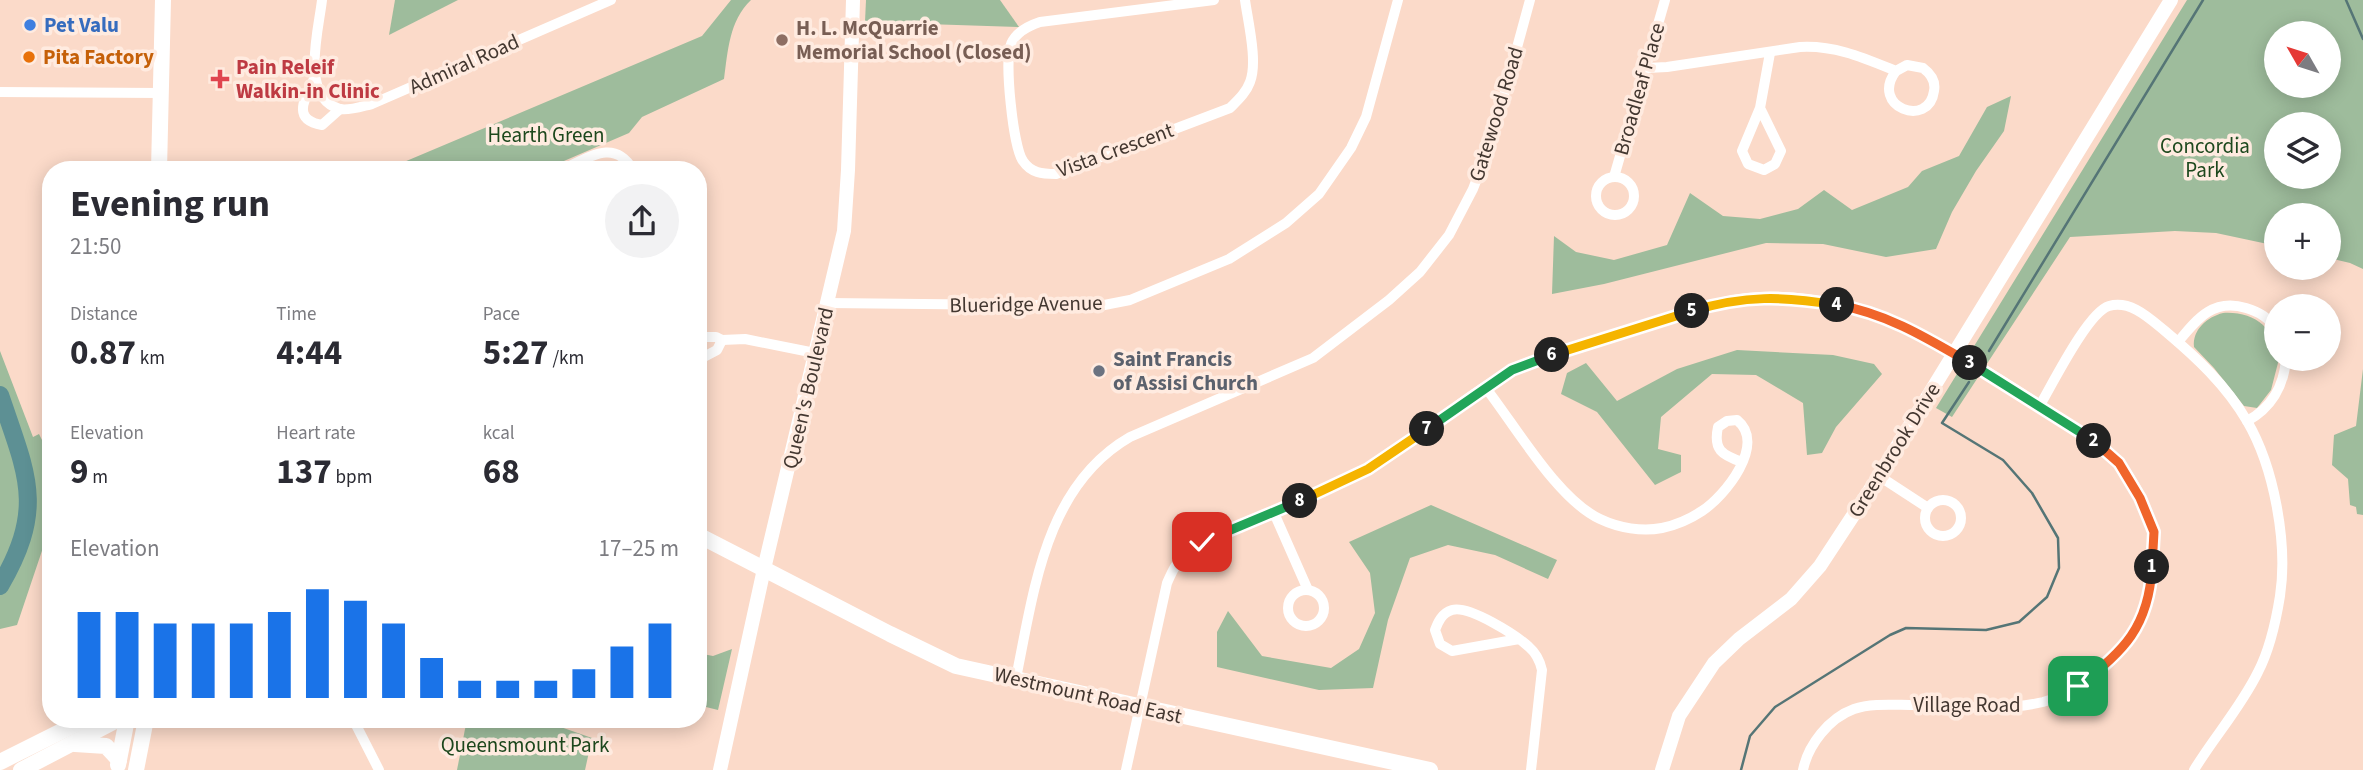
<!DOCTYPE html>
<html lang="en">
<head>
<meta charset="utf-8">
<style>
	:root { --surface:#fff; --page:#f2f2f3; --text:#2b2b33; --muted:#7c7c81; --accent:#1a73e8 }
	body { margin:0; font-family:"Source Sans 3",sans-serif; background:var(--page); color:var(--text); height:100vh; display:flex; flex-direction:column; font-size:26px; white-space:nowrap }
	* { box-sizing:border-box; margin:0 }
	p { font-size:23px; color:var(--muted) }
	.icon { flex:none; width:38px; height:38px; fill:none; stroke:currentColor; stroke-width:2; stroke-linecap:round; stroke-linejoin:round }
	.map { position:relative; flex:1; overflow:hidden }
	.details { position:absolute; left:42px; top:161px; width:665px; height:567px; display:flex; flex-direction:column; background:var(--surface); border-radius:28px; box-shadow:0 4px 18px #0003 }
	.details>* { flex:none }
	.needle { width:46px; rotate:309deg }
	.buttons { position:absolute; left:2264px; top:21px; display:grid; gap:14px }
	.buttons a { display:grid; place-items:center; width:77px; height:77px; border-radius:50%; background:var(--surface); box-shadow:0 4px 18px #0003; font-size:35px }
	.pin { position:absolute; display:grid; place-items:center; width:60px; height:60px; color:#fff; margin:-30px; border-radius:14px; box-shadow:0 4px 10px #0006 }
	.km { position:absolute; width:35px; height:35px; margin:-18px; border-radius:50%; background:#222; color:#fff; font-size:19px; line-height:35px; text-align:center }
	.round { display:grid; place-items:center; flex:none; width:74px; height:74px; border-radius:37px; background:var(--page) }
	.head { display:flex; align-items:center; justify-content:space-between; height:119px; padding:0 28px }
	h1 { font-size:38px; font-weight:700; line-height:52px }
	.stats { display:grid; grid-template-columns:repeat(3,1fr); gap:10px; height:119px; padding:7px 28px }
	.stats div { display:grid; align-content:center }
	.stats b { font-size:35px; font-weight:700 }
	.stats small { font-size:19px; font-weight:400 }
	.stats p { font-size:19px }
	.chart { height:196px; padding:14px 28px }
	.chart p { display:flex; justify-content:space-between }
	.chart svg { width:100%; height:126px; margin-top:7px; stroke:var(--accent); stroke-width:6 }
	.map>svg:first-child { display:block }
</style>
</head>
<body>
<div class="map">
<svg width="2363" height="770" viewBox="0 0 2363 770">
	<rect width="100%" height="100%" fill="#fbdac9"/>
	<g fill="#9ebc9c" fill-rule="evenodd">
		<path d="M395 0H458L389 35Z"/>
		<path d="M731 0H751C729 21 728 51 724 79L642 117 629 133 543 170H385L702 36Z"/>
		<path d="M866 0H1000L1019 27 865 22Z"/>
		<path d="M2187 0H2363V269L2350 263 2329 258V215H2277V246L2216 233 2175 231 2070 237 1952 417 1936 408ZM2277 33H2329V86H2277ZM2277 124H2329V177H2277Z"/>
		<path d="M2011 96 2004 131 1976 171 1952 212 1936 249 1886 257 1823 244 1766 243 1604 284 1552 294 1554 236 1576 252 1614 260 1667 245 1690 193 1723 216 1760 219 1798 209 1824 190 1852 210 1908 187 1922 171 1959 156 1987 107Z"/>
		<path d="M2223 313C2253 311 2277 328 2277 359H2279L2271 390 2257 408 2244 406 2214 368 2194 347C2192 330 2207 317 2223 313Z"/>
		<path d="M1737 350 1833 355 1874 364 1882 374 1836 427 1822 453 1807 455 1803 403 1756 375 1712 374 1661 417 1658 449 1681 455V472L1655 485 1597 412 1561 394 1567 373 1586 363 1617 401 1677 369Z"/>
		<path d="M0 351 33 437 39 434 43 442 50 439 48 432H51V524L17 625 0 629Z"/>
		<path d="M2363 369V515L2357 514 2356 507 2350 505 2348 479 2332 465 2334 435 2356 426Z"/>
		<path d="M1431 505 1557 560 1548 579 1495 555 1448 545 1410 558 1388 620 1373 688 1319 690 1217 667V632L1228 611 1262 656 1331 668 1359 649 1375 613 1370 573 1349 542Z"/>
		<path d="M732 649 718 710 698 705V653L713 656Z"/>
		<path d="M467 719H538L592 738 585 770H457Z"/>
	</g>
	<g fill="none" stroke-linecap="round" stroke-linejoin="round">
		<g stroke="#557576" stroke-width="2.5">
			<path d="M2346 0 2363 39"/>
			<path d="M1989 351 2203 0"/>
			<path d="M1741 770 1750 736 1775 707 1890 635 1906 628 1986 630 2019 622 2047 597 2059 568 2058 538 2032 493 2003 460 1942 423 1969 382"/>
		</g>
		<path stroke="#5d9094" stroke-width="18" d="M0 395C27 475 46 507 0 586"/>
		<g stroke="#fff" stroke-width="10">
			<path d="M322 0C319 29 299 98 340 109 349 111 363 106 372 104L611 0"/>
			<path d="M1214 0 1040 22C1028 26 1016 32 1011 44 1004 59 1013 147 1023 161 1031 173 1042 174 1056 174L1230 108C1238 100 1246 93 1250 82 1258 62 1248 22 1245 0"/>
			<path d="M1647 68 1667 67 1800 47C1835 45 1864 58 1896 71L1907 65 1923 68C1931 74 1936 81 1934 91 1929 129 1869 107 1896 71"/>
			<path d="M314 79C305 98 291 120 322 125L340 109"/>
			<path d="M0 92 161 93"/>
			<path d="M1760 108 1781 151 1775 164 1764 170 1748 164 1742 151 1760 108 1770 53"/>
			<path d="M561 170C587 159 614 137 633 170"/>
			<path d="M1614 177 1665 0"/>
			<circle cx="1615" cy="196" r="19"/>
			<path d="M828 303 1099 306 1130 300 1229 259 1286 223 1319 194 1351 148 1366 117 1398 0"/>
			<path d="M698 337H716L722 340 745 339 815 353"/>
			<path d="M2178 342C2197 319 2213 298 2246 308 2260 312 2268 318 2277 329"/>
			<path d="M698 360 717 350 722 340"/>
			<path d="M1485 387C1515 425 1557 499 1600 519 1619 528 1642 532 1662 528 1676 525 1690 519 1702 511 1725 496 1767 444 1737 420L1727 421 1718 427C1713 450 1722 455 1742 462"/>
			<path d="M2040 405C2052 385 2088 312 2109 306 2131 300 2149 318 2165 331 2196 357 2226 385 2247 421 2274 467 2288 543 2280 596 2276 621 2270 649 2258 672 2241 707 2214 737 2194 770"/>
			<path d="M2247 421C2271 408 2284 386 2286 359"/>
			<path d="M1879 476 1928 508"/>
			<circle cx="1943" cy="518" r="18"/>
			<path d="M1274 513 1308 590"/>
			<circle cx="1306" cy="608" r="18"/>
			<path d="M1519 639 1452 651 1440 644 1435 630C1438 622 1442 613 1452 610 1469 605 1516 635 1529 647 1536 653 1540 661 1542 670L1531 770"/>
			<path d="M1016 678C1034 591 1045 486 1130 437L1313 358 1389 300 1420 272 1449 235 1473 189 1492 139 1530 0"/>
			<path d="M353 719 379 770"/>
			<path d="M1126 770 1167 583C1172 572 1176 563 1184 555 1202 536 1235 529 1258 519 1291 506 1324 491 1356 476 1413 447 1457 398 1514 370 1553 350 1598 340 1639 328 1678 316 1718 299 1759 297 1867 292 1959 353 2046 409 2070 425 2100 441 2119 463 2134 481 2147 507 2153 529 2156 545 2153 571 2151 587 2147 615 2132 638 2112 658 2094 676 2069 695 2043 702 2001 712 1955 706 1912 705 1894 705 1871 703 1854 709 1829 718 1808 745 1803 770"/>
		</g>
		<g stroke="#fff" stroke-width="14">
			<path d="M720 770 764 569 844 231 848 170 853 0"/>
			<path d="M1662 770 1679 716 1714 663 1739 639 1791 599 1820 566 1879 476 2171 0"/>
		</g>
		<g stroke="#fff" stroke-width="16">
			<path d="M159 170 163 0"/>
			<path d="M698 535 890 634 956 666 1430 770"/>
			<path d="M75 744 106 746 119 760"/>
			<path d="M0 762 86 719"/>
			<path d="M118 765 127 719"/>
			<path d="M21 770 119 719"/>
			<path d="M136 770 146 719"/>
		</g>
	</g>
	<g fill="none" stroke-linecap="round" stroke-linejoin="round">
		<g stroke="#fff" stroke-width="14">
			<path id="split-1" d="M2078 686C2124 652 2149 626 2152 567"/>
		</g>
		<g stroke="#fff" stroke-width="14">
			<path id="split-2" d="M2094 441 2119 463 2140 498 2154 532 2152 567"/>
		</g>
		<g stroke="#fff" stroke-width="14">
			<path id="split-3" d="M1970 363 2094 441"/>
		</g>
		<g stroke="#fff" stroke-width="14">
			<path id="split-4" d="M1837 305C1886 313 1927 338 1970 363"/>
		</g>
		<g stroke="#fff" stroke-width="14">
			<path id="split-5" d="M1692 311C1745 295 1783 296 1837 305"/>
		</g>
		<g stroke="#fff" stroke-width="14">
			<path id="split-6" d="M1552 355 1692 311"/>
		</g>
		<g stroke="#fff" stroke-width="14">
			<path id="split-7" d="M1427 429 1512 370 1552 355"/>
		</g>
		<g stroke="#fff" stroke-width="14">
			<path id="split-8" d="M1300 501 1368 469 1427 429"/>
		</g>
		<g stroke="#fff" stroke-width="14">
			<path id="split-9" d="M1202 542 1300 501"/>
		</g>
		<use href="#split-1" stroke="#f0652b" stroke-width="9"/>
		<use href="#split-2" stroke="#f0652b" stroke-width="9"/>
		<use href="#split-3" stroke="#22a559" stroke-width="9"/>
		<use href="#split-4" stroke="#f0652b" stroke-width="9"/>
		<use href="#split-5" stroke="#f5b400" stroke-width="9"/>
		<use href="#split-6" stroke="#f5b400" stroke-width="9"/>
		<use href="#split-7" stroke="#22a559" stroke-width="9"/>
		<use href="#split-8" stroke="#f5b400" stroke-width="9"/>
		<use href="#split-9" stroke="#22a559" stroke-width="9"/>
	</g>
	<circle fill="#3f7fe0" stroke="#ffebe0" stroke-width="2.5" cx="30" cy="25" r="7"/>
	<circle fill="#8d6e63" stroke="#ffebe0" stroke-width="2.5" cx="782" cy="40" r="7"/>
	<circle fill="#e8710a" stroke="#ffebe0" stroke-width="2.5" cx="29" cy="57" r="7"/>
	<path fill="#e0444e" stroke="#ffebe0" stroke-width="2.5" d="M216.5 68.5h7v7h7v7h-7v7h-7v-7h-7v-7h7z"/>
	<circle fill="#6b7280" stroke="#ffebe0" stroke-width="2.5" cx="1099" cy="371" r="7"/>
	<g text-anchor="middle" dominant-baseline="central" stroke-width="7" stroke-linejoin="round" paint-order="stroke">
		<g font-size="21" font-weight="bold" fill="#366cbe" stroke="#ffebe0" text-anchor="start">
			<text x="44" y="25">Pet Valu</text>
		</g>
		<g font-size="21" font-weight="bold" fill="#785e54" stroke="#ffebe0" text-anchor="start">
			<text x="796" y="28">H. L. McQuarrie<tspan x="796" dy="24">Memorial School (Closed)</tspan></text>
		</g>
		<g font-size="21" font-weight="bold" fill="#c56008" stroke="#ffebe0" text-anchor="start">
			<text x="43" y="57">Pita Factory</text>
		</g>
		<g font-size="21" fill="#433730" stroke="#ffebe0">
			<text transform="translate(464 64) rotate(-24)">Admiral Road</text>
			<text transform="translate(1639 89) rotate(-74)">Broadleaf Place</text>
			<text transform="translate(1496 114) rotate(-73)">Gatewood Road</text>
			<text transform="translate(1115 150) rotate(-20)">Vista Crescent</text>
			<text transform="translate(1026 304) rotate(-1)">Blueridge Avenue</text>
			<text transform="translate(808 388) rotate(-77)">Queen's Boulevard</text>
			<text transform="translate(1894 450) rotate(-58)">Greenbrook Drive</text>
			<text transform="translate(1088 695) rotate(13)">Westmount Road East</text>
			<text x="1967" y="705">Village Road</text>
		</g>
		<g font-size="21" font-weight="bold" fill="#be3a42" stroke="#ffebe0" text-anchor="start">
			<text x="236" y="67">Pain Releif<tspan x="236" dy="24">Walkin-in Clinic</tspan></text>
		</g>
		<g font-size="21" fill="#1d481d" stroke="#ffebe0">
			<text x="546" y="135">Hearth Green</text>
			<text x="2205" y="146">Concordia<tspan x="2205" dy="24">Park</tspan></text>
			<text x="525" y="745">Queensmount Park</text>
		</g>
		<g font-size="21" font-weight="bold" fill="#5b616d" stroke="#ffebe0" text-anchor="start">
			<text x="1113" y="359">Saint Francis<tspan x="1113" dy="24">of Assisi Church</tspan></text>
		</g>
	</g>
</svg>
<div class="buttons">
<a><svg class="needle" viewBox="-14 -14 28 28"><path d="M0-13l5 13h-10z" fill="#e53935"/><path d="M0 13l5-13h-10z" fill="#7c7c81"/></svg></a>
<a><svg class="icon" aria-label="layers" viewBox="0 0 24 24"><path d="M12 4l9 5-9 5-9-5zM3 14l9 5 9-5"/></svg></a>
<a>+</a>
<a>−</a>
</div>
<div class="pin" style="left:2078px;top:686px;background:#1e9e55"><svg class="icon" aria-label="arrive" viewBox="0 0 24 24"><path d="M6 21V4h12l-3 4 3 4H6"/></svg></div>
<div class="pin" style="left:1202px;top:542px;background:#d93025"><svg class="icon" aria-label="check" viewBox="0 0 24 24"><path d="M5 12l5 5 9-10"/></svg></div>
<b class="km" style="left:2152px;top:567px">1</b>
<b class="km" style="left:2094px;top:441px">2</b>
<b class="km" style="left:1970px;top:363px">3</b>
<b class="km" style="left:1837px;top:305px">4</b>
<b class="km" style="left:1692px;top:311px">5</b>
<b class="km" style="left:1552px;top:355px">6</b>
<b class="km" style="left:1427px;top:429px">7</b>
<b class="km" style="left:1300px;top:501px">8</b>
<section class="details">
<div class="head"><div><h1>Evening run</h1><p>21:50</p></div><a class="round"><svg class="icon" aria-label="share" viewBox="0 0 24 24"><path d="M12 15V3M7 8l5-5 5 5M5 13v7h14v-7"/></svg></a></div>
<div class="stats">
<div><p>Distance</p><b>0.87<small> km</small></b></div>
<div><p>Time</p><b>4:44</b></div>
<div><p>Pace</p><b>5:27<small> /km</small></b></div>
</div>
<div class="stats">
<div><p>Elevation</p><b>9<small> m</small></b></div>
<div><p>Heart rate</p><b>137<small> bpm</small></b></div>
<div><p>kcal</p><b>68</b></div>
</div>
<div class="chart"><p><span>Elevation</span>17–25 m</p>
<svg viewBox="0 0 160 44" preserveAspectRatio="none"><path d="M5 44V14M15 44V14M25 44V18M35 44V18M45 44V18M55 44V14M65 44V6M75 44V10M85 44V18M95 44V30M105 44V38M115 44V38M125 44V38M135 44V34M145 44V26M155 44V18"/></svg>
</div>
</section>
</div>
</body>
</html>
